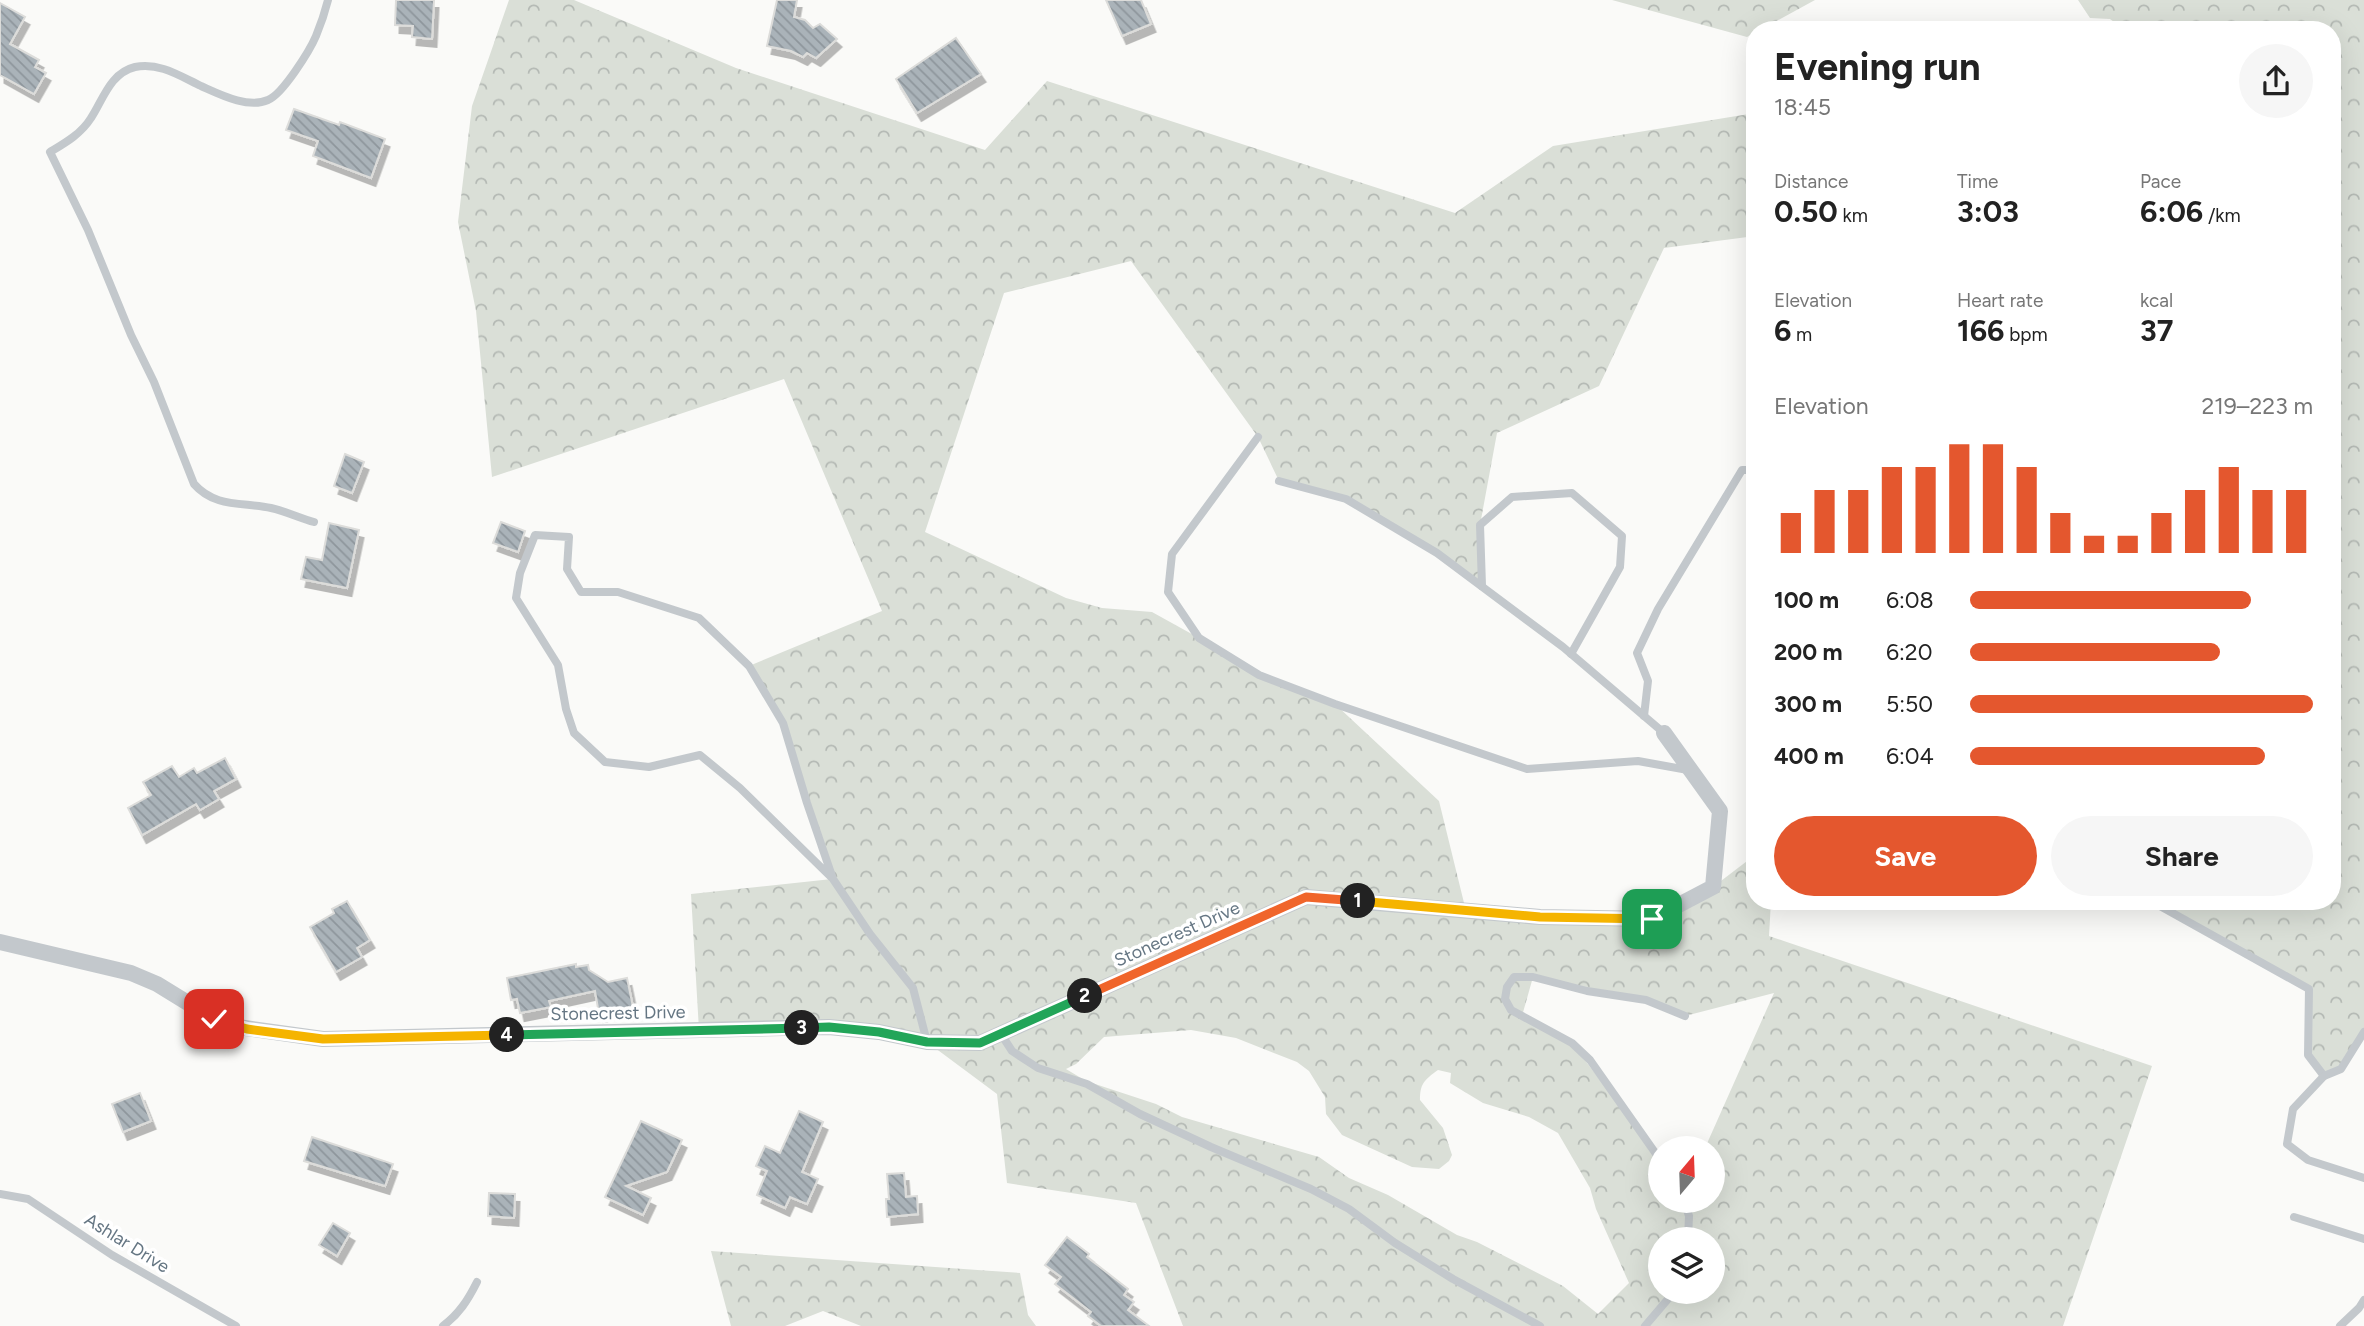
<!DOCTYPE html>
<html lang="en">
<head>
<meta charset="utf-8">
<style>
	:root { --surface:#fff; --page:#f6f6f6; --text:#222; --muted:#767676; --accent:#e4572e }
	body { margin:0; font-family:Figtree,sans-serif; background:var(--page); color:var(--text); height:100vh; display:flex; flex-direction:column; font-size:26px; white-space:nowrap }
	* { box-sizing:border-box; margin:0 }
	p { font-size:23px; color:var(--muted) }
	.icon { flex:none; width:38px; height:38px; fill:none; stroke:currentColor; stroke-width:2; stroke-linecap:round; stroke-linejoin:round }
	.map { position:relative; flex:1; overflow:hidden }
	.drawer { position:absolute; left:1746px; top:21px; width:595px; height:889px; display:flex; flex-direction:column; background:var(--surface); border-radius:28px; box-shadow:0 7px 28px #0002 }
	.drawer>* { flex:none }
	.needle { width:46px; rotate:19deg }
	.buttons { position:absolute; left:1648px; top:1136px; display:grid; gap:14px }
	.buttons a { display:grid; place-items:center; width:77px; height:77px; border-radius:50%; background:var(--surface); box-shadow:0 7px 28px #0002; font-size:35px }
	.pin { position:absolute; display:grid; place-items:center; width:60px; height:60px; color:#fff; margin:-30px; border-radius:14px; box-shadow:0 4px 10px #0006 }
	.km { position:absolute; width:35px; height:35px; margin:-18px; border-radius:50%; background:#222; color:#fff; font-size:19px; line-height:35px; text-align:center }
	.round { display:grid; place-items:center; flex:none; width:74px; height:74px; border-radius:37px; background:var(--page) }
	.overview { display:flex; align-items:center; justify-content:space-between; height:119px; padding:0 28px }
	h1 { font-size:38px; font-weight:700; line-height:52px }
	.metrics { display:grid; grid-template-columns:repeat(3,1fr); gap:10px; height:119px; padding:7px 28px }
	.metrics div { display:grid; align-content:center }
	.metrics b { font-size:30px; font-weight:700 }
	.metrics small { font-size:19px; font-weight:400 }
	.metrics p { font-size:19px }
	.chart { height:196px; padding:14px 28px }
	.chart p { display:flex; justify-content:space-between }
	.chart svg { width:100%; height:126px; margin-top:7px; stroke:var(--accent); stroke-width:6 }
	.button { display:flex; gap:14px; margin-top:auto; padding:14px 28px }
	.button a { flex:1; height:80px; border-radius:42px; background:var(--accent); color:#fff; font-size:28px; font-weight:700; line-height:80px; text-align:center }
	.button a+a { background:var(--page); color:var(--text) }
	ul { padding:0 28px; list-style:none; font-size:23px }
	li { display:grid; grid-template-columns:112px 84px 1fr; align-items:center; height:52px }
	li i { height:18px; border-radius:9px; background:var(--accent) }
	.map>svg:first-child { display:block }
</style>
</head>
<body>
<div class="map">
<svg width="2364" height="1326" viewBox="0 0 2364 1326">
	<defs>
		<pattern id="forest-crowns" width="20" height="18" patternUnits="userSpaceOnUse" patternTransform="scale(1.75)"><rect width="20" height="18" fill="#dadfd7"/><path d="M2 6a3 3 0 1 1 6 0M12 15a3 3 0 1 1 6 0" fill="none" stroke="#b4b9b4"/></pattern>
		<pattern id="building-back-hatch" width="6" height="6" patternUnits="userSpaceOnUse" patternTransform="scale(1.75)"><rect width="6" height="6" fill="#aab3b9"/><path d="M-1 5l2 2M0 0l6 6M5-1l2 2" fill="none" stroke="#8e969c"/></pattern>
		<filter id="shadow"><feDropShadow dx="4.5" dy="8" stdDeviation="0" flood-color="#0004"/></filter>
	</defs>
	<rect width="100%" height="100%" fill="#fafaf8"/>
	<g fill="url(#forest-crowns)" fill-rule="evenodd">
		<path d="M509 0H574L736 68 985 150 1047 81 1455 213 1553 146 1755 113V236L1664 248 1599 386 1497 433 1480 525 1482 586 1346 499 1279 481 1258 437 1131 261 1004 293 925 532 1066 598 1102 608 1152 612 1199 638 1259 675 1335 704 1439 801 1466 911 1652 919 1713 887 1755 855V901H1771L1769 936 2152 1066 2063 1326H1183L1136 1203 1007 1183 997 1094 927 1042 879 1032 699 1030 691 894 832 879 783 723 749 666 882 611 784 379 492 477 476 311 458 222 472 106ZM1533 977 1646 1000 1685 1016 1774 993 1705 1148H1713V1200H1661V1161L1572 1043 1522 1016ZM1191 1030 1236 1038 1297 1062 1309 1071 1325 1097 1326 1114 1342 1135 1412 1167 1439 1169 1449 1161 1452 1155 1443 1128 1420 1100C1420 1084 1424 1080 1438 1070L1451 1073 1450 1083 1483 1103 1529 1117 1558 1133 1590 1188 1596 1209 1629 1283 1598 1314 1563 1286 1477 1242 1457 1235 1388 1195 1349 1178 1319 1157 1182 1117 1156 1104 1086 1081 1066 1069 1076 1064 1104 1037ZM1661 1239H1713V1292H1661Z"/>
		<path d="M1612 0H1815L1760 30H1755V32L1747 37Z"/>
		<path d="M2078 0H2364V1032L2341 1069 2324 1076 2308 1055V989L2151 901H2333V30H2125L2110 19 2090 18Z"/>
		<path d="M711 1251 1020 1273 1028 1315 1036 1326H861L823 1311 785 1326H731Z"/>
	</g>
	<g fill="url(#building-back-hatch)" stroke="#dcdcda" stroke-width="2" filter="url(#shadow)">
		<path d="M396 0H434L432 39 412 37 413 26 395 25Z"/>
		<path d="M777 0H797L794 17 805 20 813 28 820 24 837 39 816 58 807 53 803 57 791 51 767 46Z"/>
		<path d="M1106 0H1141L1151 24 1122 36Z"/>
		<path d="M0 3 25 17 10 44 39 60 35 67 46 73 34 94 0 75Z"/>
		<path d="M956 38 981 74 917 113 896 79Z"/>
		<path d="M294 109 339 125 340 122 385 139 371 178 313 156 318 141 286 130Z"/>
		<path d="M345 454 364 462 352 493 334 486Z"/>
		<path d="M501 522 525 531 518 552 493 543Z"/>
		<path d="M329 523 359 530 347 588 301 579 306 557 322 560Z"/>
		<path d="M225 758 236 779 214 791 219 799 200 810 196 804 142 835 128 808 151 795 143 782 172 766 179 777 194 768 197 773Z"/>
		<path d="M347 901 370 940 357 948 362 957 336 972 310 927 334 913 332 909Z"/>
		<path d="M576 964V967L588 965 589 970 608 982 627 978 633 1007 599 1014 595 991 549 1001 551 1007 520 1013 517 999 511 1000 507 978Z"/>
		<path d="M140 1093 151 1121 123 1132 112 1104Z"/>
		<path d="M799 1111 823 1122 802 1172 818 1179 807 1204 790 1197 785 1208 757 1195 767 1171 756 1166 765 1146 780 1153Z"/>
		<path d="M641 1121 682 1140 667 1172 626 1186 651 1198 643 1215 605 1197Z"/>
		<path d="M312 1137 393 1164 385 1186 304 1161Z"/>
		<path d="M904 1173 906 1197 917 1196 918 1214 887 1217 886 1199H889L887 1174Z"/>
		<path d="M489 1193 515 1194 514 1218 488 1216Z"/>
		<path d="M333 1223 350 1233 337 1256 319 1245Z"/>
		<path d="M1067 1237 1089 1254 1087 1257 1128 1289 1124 1295 1134 1302 1128 1310 1149 1326H1101L1088 1316 1091 1312 1055 1284 1061 1277 1045 1265Z"/>
	</g>
	<g fill="none" stroke-linecap="round" stroke-linejoin="round">
		<g stroke="#c3c8cc" stroke-width="8">
			<path d="M1258 437 1172 554 1168 592 1199 638 1259 675 1335 704 1527 769 1638 761 1688 770"/>
			<path d="M1279 481 1346 499 1437 553 1563 647 1664 733"/>
			<path d="M314 522C300 518 285 511 271 508 243 502 215 508 194 484L154 382 131 335 88 230 50 152C65 143 81 134 91 118 103 100 110 73 135 67 159 62 180 76 201 86 219 94 248 109 268 100 283 94 310 50 316 36 321 24 325 12 328 0"/>
			<path d="M1482 586 1480 525 1512 497 1572 493 1622 536 1620 567 1571 654"/>
			<path d="M1644 716 1648 681 1637 653 1658 609 1742 470H1755"/>
			<path d="M833 879 740 788 700 755 649 767 605 762 574 733 566 709 558 665 516 598 520 573 535 535 569 537 567 569 581 592H618L699 618 749 666 783 723 807 803 833 879 870 934 913 988 927 1042"/>
			<path d="M2151 901 2309 989 2308 1055 2324 1076"/>
			<path d="M2364 1032 2341 1069 2324 1076 2293 1109 2287 1144 2308 1160 2364 1178"/>
			<path d="M1001 1034 1012 1051 1038 1068 1087 1084 1140 1114 1211 1147 1311 1189 1349 1209 1395 1243 1453 1279 1540 1326"/>
			<path d="M1661 1161 1590 1060 1572 1043 1511 1010 1505 999 1507 987 1514 977H1533L1587 991 1646 1000 1685 1016"/>
			<path d="M0 1194 28 1199 112 1255 236 1326"/>
			<path d="M1684 1200 1689 1216 1688 1239"/>
			<path d="M2294 1217 2364 1239"/>
			<path d="M443 1326C459 1314 468 1300 477 1282"/>
			<path d="M1645 1326 1674 1292"/>
			<path d="M2340 1326 2359 1308 2364 1300"/>
		</g>
		<path stroke="#c3c8cc" stroke-width="16" d="M0 942 131 973 157 984 214 1019 231 1026 323 1039 829 1027 879 1032 927 1042 980 1043 1306 897 1540 917 1652 919 1713 887 1720 811 1664 733"/>
	</g>
	<g fill="none" stroke-linecap="round" stroke-linejoin="round">
		<g stroke="#fff" stroke-width="14">
			<path id="split-1" d="M1358 901 1540 917 1652 919"/>
		</g>
		<g stroke="#fff" stroke-width="14">
			<path id="split-2" d="M1085 996 1306 897 1358 901"/>
		</g>
		<g stroke="#fff" stroke-width="14">
			<path id="split-3" d="M802 1028 829 1027 879 1032 927 1042 980 1043 1085 996"/>
		</g>
		<g stroke="#fff" stroke-width="14">
			<path id="split-4" d="M507 1035 802 1028"/>
		</g>
		<g stroke="#fff" stroke-width="14">
			<path id="split-5" d="M214 1019 247 1029 323 1039 507 1035"/>
		</g>
		<use href="#split-1" stroke="#f5b400" stroke-width="9"/>
		<use href="#split-2" stroke="#f0652b" stroke-width="9"/>
		<use href="#split-3" stroke="#22a559" stroke-width="9"/>
		<use href="#split-4" stroke="#22a559" stroke-width="9"/>
		<use href="#split-5" stroke="#f5b400" stroke-width="9"/>
	</g>
	<g text-anchor="middle" dominant-baseline="central" stroke-width="7" stroke-linejoin="round" paint-order="stroke">
		<g font-size="18" fill="#657683" stroke="#fff">
			<text transform="translate(1177 934) rotate(-24)">Stonecrest Drive</text>
			<text transform="translate(618 1013) rotate(-1)">Stonecrest Drive</text>
			<text transform="translate(127 1243) rotate(32)">Ashlar Drive</text>
		</g>
	</g>
</svg>
<div class="buttons">
<a><svg class="needle" viewBox="-14 -14 28 28"><path d="M0-13l5 13h-10z" fill="#e53935"/><path d="M0 13l5-13h-10z" fill="#767676"/></svg></a>
<a><svg class="icon" aria-label="layers" viewBox="0 0 24 24"><path d="M12 4l9 5-9 5-9-5zM3 14l9 5 9-5"/></svg></a>
</div>
<div class="pin" style="left:1652px;top:919px;background:#1e9e55"><svg class="icon" aria-label="arrive" viewBox="0 0 24 24"><path d="M6 21V4h12l-3 4 3 4H6"/></svg></div>
<div class="pin" style="left:214px;top:1019px;background:#d93025"><svg class="icon" aria-label="check" viewBox="0 0 24 24"><path d="M5 12l5 5 9-10"/></svg></div>
<b class="km" style="left:1358px;top:901px">1</b>
<b class="km" style="left:1085px;top:996px">2</b>
<b class="km" style="left:802px;top:1028px">3</b>
<b class="km" style="left:507px;top:1035px">4</b>
<section class="drawer">
<div class="overview"><div><h1>Evening run</h1><p>18:45</p></div><a class="round"><svg class="icon" aria-label="share" viewBox="0 0 24 24"><path d="M12 15V3M7 8l5-5 5 5M5 13v7h14v-7"/></svg></a></div>
<div class="metrics">
<div><p>Distance</p><b>0.50<small> km</small></b></div>
<div><p>Time</p><b>3:03</b></div>
<div><p>Pace</p><b>6:06<small> /km</small></b></div>
</div>
<div class="metrics">
<div><p>Elevation</p><b>6<small> m</small></b></div>
<div><p>Heart rate</p><b>166<small> bpm</small></b></div>
<div><p>kcal</p><b>37</b></div>
</div>
<div class="chart"><p><span>Elevation</span>219–223 m</p>
<svg viewBox="0 0 160 44" preserveAspectRatio="none"><path d="M5 44V30M15 44V22M25 44V22M35 44V14M45 44V14M55 44V6M65 44V6M75 44V14M85 44V30M95 44V38M105 44V38M115 44V30M125 44V22M135 44V14M145 44V22M155 44V22"/></svg>
</div>
<ul>
<li><b>100 m</b>6:08<i style="width:82%"></i></li>
<li><b>200 m</b>6:20<i style="width:73%"></i></li>
<li><b>300 m</b>5:50<i style="width:100%"></i></li>
<li><b>400 m</b>6:04<i style="width:86%"></i></li>
</ul>
<div class="button"><a>Save</a><a>Share</a></div>
</section>
</div>
</body>
</html>
